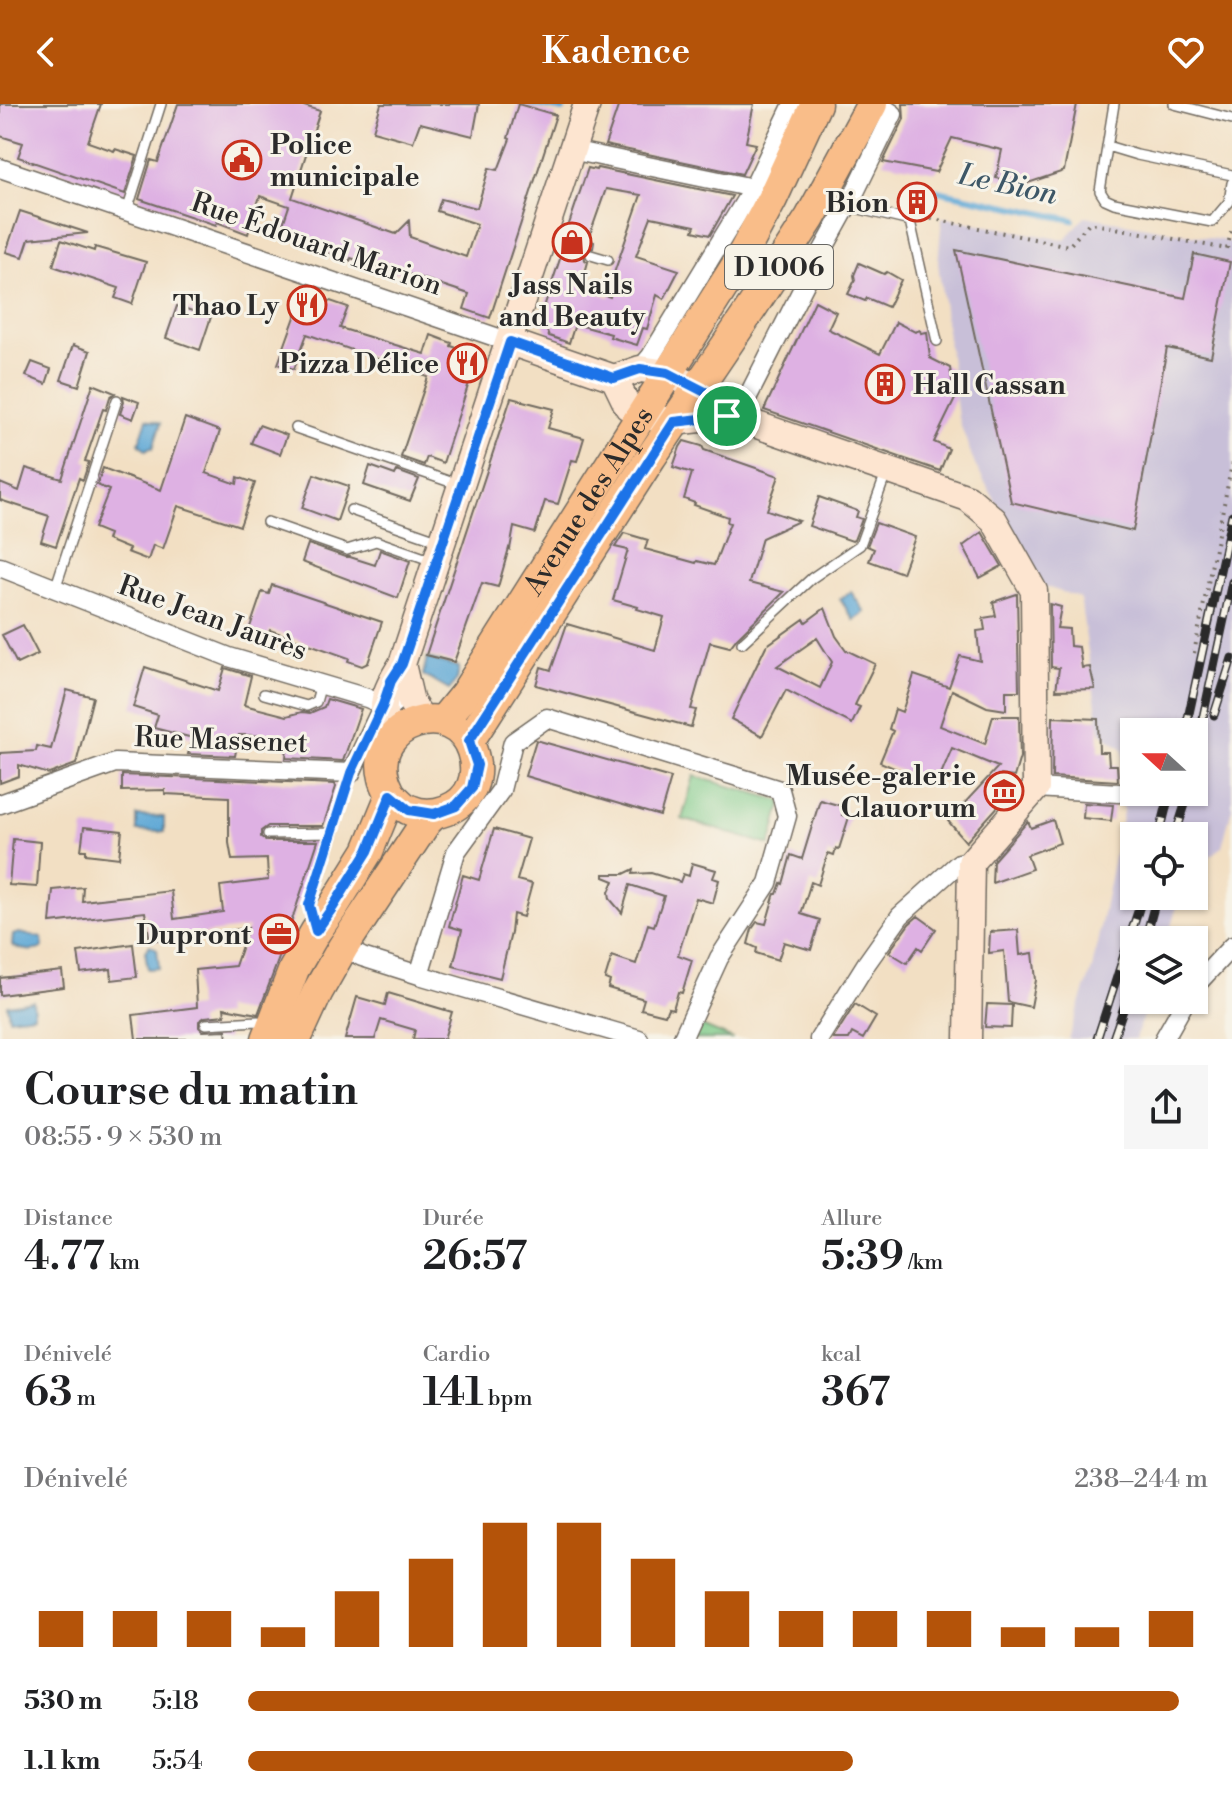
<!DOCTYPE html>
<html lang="fr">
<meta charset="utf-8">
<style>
:root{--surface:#fff;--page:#f6f6f6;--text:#202124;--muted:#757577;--accent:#b45309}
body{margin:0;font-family:"Libre Bodoni",serif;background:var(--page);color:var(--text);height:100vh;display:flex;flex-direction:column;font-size:30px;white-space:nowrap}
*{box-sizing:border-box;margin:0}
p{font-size:26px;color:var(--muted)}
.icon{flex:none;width:44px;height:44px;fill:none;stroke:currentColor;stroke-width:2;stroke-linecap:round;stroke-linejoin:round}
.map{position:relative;height:935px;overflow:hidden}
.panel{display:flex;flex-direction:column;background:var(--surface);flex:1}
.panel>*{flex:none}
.needle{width:52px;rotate:291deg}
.tools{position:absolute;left:1120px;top:614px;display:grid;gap:16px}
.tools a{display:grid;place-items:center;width:88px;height:88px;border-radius:0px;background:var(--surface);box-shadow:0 2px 6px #0004;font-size:40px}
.pin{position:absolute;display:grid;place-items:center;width:68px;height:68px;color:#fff;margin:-34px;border:4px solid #fff;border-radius:50%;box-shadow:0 2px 8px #0007}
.round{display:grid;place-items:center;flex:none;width:84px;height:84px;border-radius:0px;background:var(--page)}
.headline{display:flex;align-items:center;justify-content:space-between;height:136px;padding:0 24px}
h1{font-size:44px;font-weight:600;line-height:60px}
.stats{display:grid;grid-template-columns:repeat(3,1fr);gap:12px;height:136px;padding:8px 24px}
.stats div{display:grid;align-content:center}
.stats b{font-size:40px;font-weight:600}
.stats small{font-size:22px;font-weight:400}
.stats p{font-size:22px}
.chart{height:224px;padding:16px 24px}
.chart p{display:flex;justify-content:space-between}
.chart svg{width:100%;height:144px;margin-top:8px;stroke:var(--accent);stroke-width:6}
ul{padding:0 24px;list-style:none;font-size:26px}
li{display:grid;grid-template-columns:128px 96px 1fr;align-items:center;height:60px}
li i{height:20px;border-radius:10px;background:var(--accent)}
header{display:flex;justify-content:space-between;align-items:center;height:104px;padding:0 24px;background:var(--accent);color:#fff;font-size:36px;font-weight:600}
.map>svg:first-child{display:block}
</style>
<header><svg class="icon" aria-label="back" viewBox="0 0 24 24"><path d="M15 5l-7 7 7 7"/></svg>Kadence<svg class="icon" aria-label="heart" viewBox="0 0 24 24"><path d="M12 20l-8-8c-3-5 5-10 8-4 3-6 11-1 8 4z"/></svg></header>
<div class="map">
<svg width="1232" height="935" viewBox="0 0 1232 935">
<rect width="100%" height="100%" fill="#f7f3e8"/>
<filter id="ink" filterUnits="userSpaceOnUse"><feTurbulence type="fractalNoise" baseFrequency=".0125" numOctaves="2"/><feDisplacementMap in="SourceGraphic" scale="16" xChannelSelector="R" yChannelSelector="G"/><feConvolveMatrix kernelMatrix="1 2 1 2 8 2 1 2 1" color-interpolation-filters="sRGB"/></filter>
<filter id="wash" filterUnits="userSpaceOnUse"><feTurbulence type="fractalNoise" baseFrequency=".006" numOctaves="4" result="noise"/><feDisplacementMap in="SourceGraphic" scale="32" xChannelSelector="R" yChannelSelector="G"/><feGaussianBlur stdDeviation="1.8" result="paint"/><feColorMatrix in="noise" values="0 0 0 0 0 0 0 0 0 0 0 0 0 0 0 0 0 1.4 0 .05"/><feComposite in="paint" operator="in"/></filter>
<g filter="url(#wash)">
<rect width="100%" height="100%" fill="#f2dfc3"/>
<!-- industrial -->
<path fill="#c8bfd8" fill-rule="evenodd" d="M1085,112L1232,138V704L1222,743L1194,763V732H1134V792H1180L1167,836H1134V896H1149L1135,935H1068L1092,865L1123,708V645L1100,628L1080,494L1040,481L1015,431L975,361L958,314L938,159L942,113L1065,136ZM1134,628H1194V688H1134Z"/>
<!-- green -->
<path fill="#7fcb8a" stroke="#557b5a" stroke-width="2" d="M694,672L782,697L770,741L682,715Z
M697,920L733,935H693Z"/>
<!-- water -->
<path fill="#5ea8d6" stroke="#446a80" stroke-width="2" d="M147,315L161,319L153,344L150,343L146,346L139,339Z
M851,488L865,508L854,516L840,495Z
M427,554L459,563L457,576L449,586L423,571Z
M137,712L164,713V728L137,727Z
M19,829L42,834L43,843C35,849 21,846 12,842L13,831Z
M150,841L157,845L159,864L148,865L145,847Z
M33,897L34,911L9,914L7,901Z"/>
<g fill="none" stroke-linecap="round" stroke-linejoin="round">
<!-- stream -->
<path stroke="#5ea8d6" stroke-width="6" d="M531,0L563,6
M933,86L1073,116"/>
</g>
<g id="blocks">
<!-- building -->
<path fill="#deb1e3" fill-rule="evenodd" d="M0,0H101L88,38L114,47L115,45L137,52L125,90L18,53L23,39L0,32Z
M178,0H298L320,7L292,94L396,130L409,117L410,133L466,153L477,120L437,107L441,95L477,104L489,64L498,66L510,35L508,34L518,0L556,11L490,214L464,205L469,190L415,172L397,167V169L351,154L350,157L324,148L326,145L280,129L289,102L260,92L248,130L217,118L216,121L139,95L151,56L158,58Z
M381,0H479L473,32L420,19L413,38L373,27Z
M619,0H754L746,38L756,40L742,70L605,41Z
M903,0H1077L1064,67L1025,80L996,74L1002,46L952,34L936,68L883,58L904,15Z
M588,64L596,66L597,64L732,92L710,131L693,127L695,122L651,113L636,152L679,166L664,195L657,191L647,225L643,224L637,241L610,233L611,230L575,220L569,239L549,232L541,212L562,149H567L571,145V139L567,135L569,130L566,129ZM606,85L641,91L613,172L616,173L610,193L581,183L588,158L585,156L584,150L586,145L593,144L594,138L588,136Z
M20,107L88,129L29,135L23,153L6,148Z
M61,136L94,147L95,143L146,158L132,200L115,194L119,184L53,162Z
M956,146L1185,194L1194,150L1230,158L1211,253L1167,244L1133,427L1011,398Z
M859,159L884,170L887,168L901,176L888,203L867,194L865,197L848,190L855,176L854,171Z
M304,188L348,203L340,224L425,250L431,231L452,239L451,242L478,251L443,359L427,353L424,361L401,353L428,273L307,230L294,265L278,260Z
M815,197L836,208L828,225L880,250L896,218L915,228L920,226L921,229L927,228L930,254L950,264L955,295L934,338L949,345L940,367L764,306Z
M177,202L211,213L200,246L166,234Z
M73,241L90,247L79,282L61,276Z
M32,258L51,265L46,280L26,272Z
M93,280L115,289L110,293L106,306L103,305L85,357L89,358L83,376L79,374L56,442L41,437L49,412L0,396V379L19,387L26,364L62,375Z
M123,292L139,298L133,315L120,310L124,298Z
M511,294L554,305L548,324L584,334L577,357L572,356L558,400L545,397L535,429L514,423L510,445L509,444L498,483L482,479L454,558L426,551Z
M185,314L220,327L206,369L237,380L238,373L255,379L240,422L178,402L163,445L153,441L148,456L127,448L129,445L107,436L109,430L94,424L109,386L97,381L103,364L161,386Z
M259,321L287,331L280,350L251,339Z
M684,337L702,342L704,346L779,372L767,406L799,417L762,434L749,479L784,488L737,534L730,543L710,538L691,605L696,606L691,623L536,581L541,563L551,566L567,520L655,546L664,513L637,505L638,503L613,496L628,446L615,443L624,429L648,436L645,445L696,459L697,457L714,461L730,419L727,418L728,413L694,401L695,399L684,395L692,369L673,363L680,343Z
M370,362L395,371L397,367L419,375L410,397L364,381Z
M314,370L349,382L337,417L302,404Z
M819,393L858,407L856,413L862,415L854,436L852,437L809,422Z
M876,419L915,433L902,469L869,457L874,445L867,442Z
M982,428L1002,462L980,474L963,442Z
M308,440L345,453H350L375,461L380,446L410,457L398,494L302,458Z
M272,481L382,518L368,559L362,562L348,557L349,554L270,526L268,532L249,526L262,488L269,490Z
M1017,490L1019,587H1006V606L987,603L952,586L940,622L985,640L993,612H1019L1020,653L1014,673L998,671L1002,698L966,738L948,717L998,663L952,644L936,682L880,658L893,627L889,625L895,605L902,608L914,571L949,583L960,552L980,557L977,527L985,526L983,514L996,512L993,498Z
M1050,500L1061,503L1057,524L1069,525L1070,542L1079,543L1082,564L1090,563L1095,585L1056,586L1059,564L1051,563Z
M825,504L836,532L846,546L875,560L855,601L860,603L852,620L786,586L762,632L731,615L766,542L804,515L806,518ZM817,534L832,558L820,584L777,562Z
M23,521L38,550L17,560L2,531Z
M145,563L218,587L225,564L251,572L244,601L287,612L302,608L310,609L324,603L327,595L361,605L343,657L286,654L287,643L277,642V632L239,631L235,652L188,650L193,634L154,624L158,611L133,603Z
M67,586L93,593L76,660L49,670L19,661V672L0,679V649L36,647L37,642L51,645Z
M1053,613L1098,615L1099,648H1108L1109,661H1117L1118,677L1052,673Z
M536,636L671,674L660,712L525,672Z
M122,671L335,680L336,683L323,722H268L261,727V733L267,737H318L283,843L258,910L224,904L225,911L205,913L199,917V923L203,927L226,926L227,935H136L133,911L197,903L195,866L235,862L248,824L150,837L145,808L50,819L53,786L83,783L82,797L171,787L174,815L223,808L220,782L268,776L267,755L232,756L229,739V693L165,690V686L122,687Z
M820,696L845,703L842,711L849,713L839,745L836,744L834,751L828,749L818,781L811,778L801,810L820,816L811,846L784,838L778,856L756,849L757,844L748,840L752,825L757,818L766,820L774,792L775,790H777L781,779L783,780L791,751L802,755Z
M1084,699L1113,701L1111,717L1083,714Z
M1053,716L1060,739L1027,751L1032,765L992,779L993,757L1028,717L1031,724Z
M84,723L122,727L119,754L86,750V746H81Z
M494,725L529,735L517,776L532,780L523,813L513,810L511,829L500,874L453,862L462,826L449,822L463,771L479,776Z
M13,735L40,738L37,783L9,781Z
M692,759L716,766L713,774L719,776L713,799L696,794L678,851L692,856L682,889L678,888L673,905L668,904L665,911L641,905L644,895L608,884L610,877L605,875L612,852L636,860L648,820L654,822L664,792L630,781L622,809L610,795L609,788L614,777L604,773V770H624L634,765L633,770L651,769L680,778L683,770L689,772Z
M918,812L936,825L922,846L918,843L907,859L889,848L909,820Z
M1018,826L1020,851L1033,849L1036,876L1031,903L1008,898L1004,847L989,849L990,828Z
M133,840L137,873L112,876L111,865L81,869L78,848Z
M62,867L64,883L0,891V874Z
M388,889L452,908L444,935H413L415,926L381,916L375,935H345L357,893L385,901Z
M855,900L876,913L863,935L852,929L849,935H833Z
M987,900L1012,901L1011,924L985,923Z"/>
</g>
</g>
<g filter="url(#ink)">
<use href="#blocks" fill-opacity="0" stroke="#716a60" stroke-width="2"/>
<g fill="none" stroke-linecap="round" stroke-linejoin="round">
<defs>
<path id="lane" d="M1114,0L1100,87L1105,95L1114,99L1212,118L1229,98L1232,79
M1174,0L1232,15
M1107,42L1137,51L1232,71
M847,102L910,117L937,237
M127,107L161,0
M545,137L564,142
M591,151L608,156
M296,324L459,381
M351,406L440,437
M267,418L347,446L376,437L433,457
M55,485L117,296
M742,539L812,474L860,441L887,367
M264,590L307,602L316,598L321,580
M268,730L332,729
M313,819L309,801L351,669
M206,920L258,917L266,920"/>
<path id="street" d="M571,46L753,84
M0,64L510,238
M640,265L651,252L753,84L793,0
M737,314L814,162L855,88L893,10L878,0
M0,463L229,553L367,594L383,601L393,600
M1036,684L1119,689
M0,700L115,659L351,669L383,601
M340,837L343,843L362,853L419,871L639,935
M419,871L456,748L501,686L513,638L547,614L780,686L787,712L768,779L719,854L682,935
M1194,883L1232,842
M819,935L866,860L900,812L959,759L971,758
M1164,935L1186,896"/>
<path id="secondary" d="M510,238L614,274L640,265L668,269L709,290L727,312
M614,274L628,303L641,311L674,318L727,312L737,314L968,394L994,416L1034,487L1036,684L971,758L968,935
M402,560L411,598L423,616
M393,632C375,606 386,585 402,560L587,0"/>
<g id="primary">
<path id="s1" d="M443,617L465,590L738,159L772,95L816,0"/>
<path d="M469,637L651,353L753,202L810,114L872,0"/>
<path d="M267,935L294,865L316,827L333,803L368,747L391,691C388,685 385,679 384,674C369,619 454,591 472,647C476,659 477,670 472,682C463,705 432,716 410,706C403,704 396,695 391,691"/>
<path d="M296,935L318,887L343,843L426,718L434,710"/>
</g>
</defs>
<!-- lane casing -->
<use href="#lane" stroke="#716a60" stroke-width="12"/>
<!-- street casing -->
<use href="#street" stroke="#716a60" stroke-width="21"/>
<!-- secondary casing -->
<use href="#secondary" stroke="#716a60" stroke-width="29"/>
<!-- primary casing -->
<use href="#primary" stroke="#716a60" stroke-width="33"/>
<!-- path -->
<path stroke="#716a60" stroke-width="4" stroke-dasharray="2 6" stroke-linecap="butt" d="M923,113L1069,142L1089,119L1227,145L1232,124
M1194,549L1232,360"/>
<!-- lane -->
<use href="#lane" stroke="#fff" stroke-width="9"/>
<!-- street -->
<use href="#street" stroke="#fff" stroke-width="18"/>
<!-- secondary -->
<use href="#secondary" stroke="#fde5d0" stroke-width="26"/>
<!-- primary -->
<use href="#primary" stroke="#f9bd89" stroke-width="30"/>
<defs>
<path id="rail" d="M1214,611L1232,554
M1185,628L1232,411
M1194,655L1232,478
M1159,732L1170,688
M1175,732L1189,688
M1145,836L1157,792
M1097,935L1143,792
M1113,935L1134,874"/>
</defs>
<!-- rail casing -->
<use href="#rail" stroke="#2b2b2b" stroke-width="9"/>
<!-- rail -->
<use href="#rail" stroke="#f7f3e8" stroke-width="6" stroke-dasharray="18" stroke-linecap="butt"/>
</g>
</g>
<g fill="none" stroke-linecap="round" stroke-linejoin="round" filter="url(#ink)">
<defs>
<path id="route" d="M510,238L614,274L640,265L668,269L709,290L727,312L674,318L469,637L477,661L472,684L456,702L434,710L409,706L391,691L368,747L333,803L316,827L309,801L351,669L383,601L391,577L402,560Z"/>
</defs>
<!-- route casing -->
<use href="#route" stroke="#fff" stroke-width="16"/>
<!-- route -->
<use href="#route" stroke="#1a73e8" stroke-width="10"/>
</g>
<!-- icons -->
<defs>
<symbol id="civic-ring" viewBox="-11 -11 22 22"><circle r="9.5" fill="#f7f3e8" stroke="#c8321e" stroke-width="1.5"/><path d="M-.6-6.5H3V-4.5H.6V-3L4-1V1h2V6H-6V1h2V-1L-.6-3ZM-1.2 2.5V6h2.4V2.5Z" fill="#c8321e"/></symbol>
<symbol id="building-ring" viewBox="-11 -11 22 22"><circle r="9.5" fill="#f7f3e8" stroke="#c8321e" stroke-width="1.5"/><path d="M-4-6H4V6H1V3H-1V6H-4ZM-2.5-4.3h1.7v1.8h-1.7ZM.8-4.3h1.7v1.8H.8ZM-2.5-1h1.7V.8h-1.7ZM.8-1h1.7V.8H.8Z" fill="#c8321e"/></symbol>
<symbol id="shop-ring" viewBox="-11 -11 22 22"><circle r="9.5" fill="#f7f3e8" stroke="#c8321e" stroke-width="1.5"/><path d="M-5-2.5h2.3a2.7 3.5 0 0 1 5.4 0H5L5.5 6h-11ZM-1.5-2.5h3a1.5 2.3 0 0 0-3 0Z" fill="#c8321e"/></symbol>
<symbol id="restaurant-ring" viewBox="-11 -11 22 22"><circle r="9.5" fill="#f7f3e8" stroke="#c8321e" stroke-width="1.5"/><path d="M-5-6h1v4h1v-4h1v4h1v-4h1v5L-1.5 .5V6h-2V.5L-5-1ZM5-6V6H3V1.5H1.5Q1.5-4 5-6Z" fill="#c8321e"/></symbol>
<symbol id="museum-ring" viewBox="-11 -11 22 22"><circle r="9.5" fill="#f7f3e8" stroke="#c8321e" stroke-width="1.5"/><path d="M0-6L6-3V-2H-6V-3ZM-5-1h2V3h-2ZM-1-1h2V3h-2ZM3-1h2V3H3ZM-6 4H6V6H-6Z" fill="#c8321e"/></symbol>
<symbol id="office-ring" viewBox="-11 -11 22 22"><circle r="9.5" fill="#f7f3e8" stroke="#c8321e" stroke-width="1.5"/><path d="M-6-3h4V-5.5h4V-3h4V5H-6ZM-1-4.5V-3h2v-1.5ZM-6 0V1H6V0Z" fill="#c8321e"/></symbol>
</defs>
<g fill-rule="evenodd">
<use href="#civic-ring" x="220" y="34" width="44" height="44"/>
<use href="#building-ring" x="895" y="76" width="44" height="44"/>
<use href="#shop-ring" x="550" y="116" width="44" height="44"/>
<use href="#restaurant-ring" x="285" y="179" width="44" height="44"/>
<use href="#restaurant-ring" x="445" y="237" width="44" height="44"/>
<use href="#building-ring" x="863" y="258" width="44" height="44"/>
<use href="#museum-ring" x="982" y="665" width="44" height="44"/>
<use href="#office-ring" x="257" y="808" width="44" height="44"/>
</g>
<g text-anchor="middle" stroke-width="6" stroke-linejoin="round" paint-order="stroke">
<!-- shield labels -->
<rect fill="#f7f3e8" stroke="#686764" stroke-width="2" x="725" y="141" width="108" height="44" rx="6"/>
<g font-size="26" font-weight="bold" fill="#2b2b2b">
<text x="779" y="172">D 1006</text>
</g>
<!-- poi labels -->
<g font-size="28" font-weight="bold" fill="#2b2b2b" stroke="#f7f3e8" text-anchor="end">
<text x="270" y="50" text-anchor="start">Police<tspan x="270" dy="32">municipale</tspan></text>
<text x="889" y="108">Bion</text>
<text x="572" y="190" text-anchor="middle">Jass Nails<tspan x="572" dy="32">and Beauty</tspan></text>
<text x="279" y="211">Thao Ly</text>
<text x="439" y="269">Pizza Délice</text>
<text x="913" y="290" text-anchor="start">Hall Cassan</text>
<text x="976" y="681">Musée-galerie<tspan x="976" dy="32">Clauorum</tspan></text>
<text x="251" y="840">Dupront</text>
</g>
<!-- street labels -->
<g font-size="28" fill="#2b2b2b" stroke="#f7f3e8">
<text transform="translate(317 139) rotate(19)" y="10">Rue Édouard Marion</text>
<text dy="10" stroke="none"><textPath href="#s1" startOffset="264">Avenue des Alpes</textPath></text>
<text transform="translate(213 513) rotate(20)" y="10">Rue Jean Jaurès</text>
<text transform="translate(221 635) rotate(2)" y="10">Rue Massenet</text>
</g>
<!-- water labels -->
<g font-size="30" font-style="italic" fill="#3d5767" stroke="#f7f3e8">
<text transform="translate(1008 80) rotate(12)" y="10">Le Bion</text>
</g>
</g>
</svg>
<div class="tools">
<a><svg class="needle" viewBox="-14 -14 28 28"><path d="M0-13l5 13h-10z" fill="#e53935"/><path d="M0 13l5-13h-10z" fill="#757577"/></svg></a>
<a><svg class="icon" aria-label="locate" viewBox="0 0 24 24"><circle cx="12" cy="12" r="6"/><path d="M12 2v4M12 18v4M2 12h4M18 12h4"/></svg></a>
<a><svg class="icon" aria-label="layers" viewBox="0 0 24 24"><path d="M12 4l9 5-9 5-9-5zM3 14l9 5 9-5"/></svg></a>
</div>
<div class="pin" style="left:727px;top:312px;background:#1e9e55"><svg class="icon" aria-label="arrive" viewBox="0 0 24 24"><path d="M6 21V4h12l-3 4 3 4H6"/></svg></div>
</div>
<section class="panel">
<div class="headline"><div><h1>Course du matin</h1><p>08:55 · 9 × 530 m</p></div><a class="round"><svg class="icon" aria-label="share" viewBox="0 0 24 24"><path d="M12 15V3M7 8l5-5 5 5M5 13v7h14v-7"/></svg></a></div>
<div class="stats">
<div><p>Distance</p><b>4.77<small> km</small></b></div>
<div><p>Durée</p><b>26:57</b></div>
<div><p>Allure</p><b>5:39<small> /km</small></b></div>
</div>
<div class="stats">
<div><p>Dénivelé</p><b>63<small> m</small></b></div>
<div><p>Cardio</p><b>141<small> bpm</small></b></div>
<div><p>kcal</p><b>367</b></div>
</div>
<div class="chart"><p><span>Dénivelé</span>238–244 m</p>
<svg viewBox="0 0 160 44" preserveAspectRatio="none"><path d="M5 44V33M15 44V33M25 44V33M35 44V38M45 44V27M55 44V17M65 44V6M75 44V6M85 44V17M95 44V27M105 44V33M115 44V33M125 44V33M135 44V38M145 44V38M155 44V33"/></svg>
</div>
<ul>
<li><b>530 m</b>5:18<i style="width:97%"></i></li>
<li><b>1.1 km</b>5:54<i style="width:63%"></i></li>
</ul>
</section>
